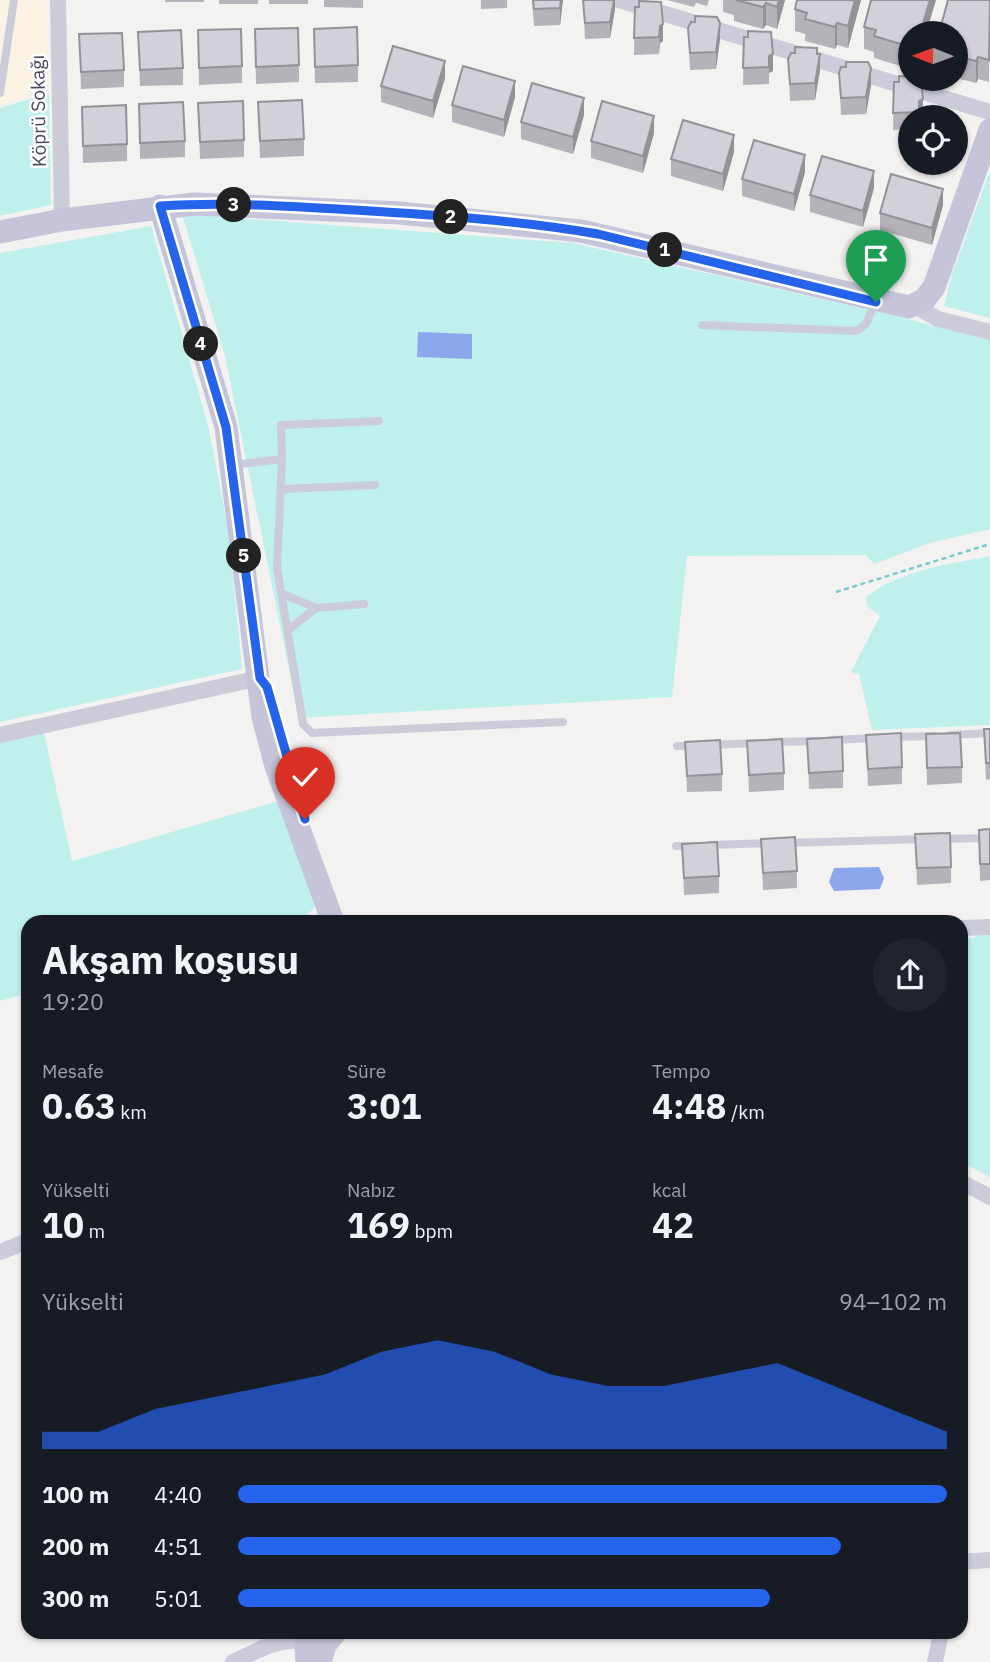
<!DOCTYPE html>
<html lang="tr">
<meta charset="utf-8">
<style>
:root{--surface:#171b24;--page:#20242c;--text:#f1f3f6;--muted:#9ea1a6;--accent:#2563eb}
body{margin:0;font-family:"IBM Plex Sans",sans-serif;background:var(--page);color:var(--text);height:100vh;display:flex;flex-direction:column;font-size:26px;white-space:nowrap}
*{box-sizing:border-box;margin:0}
p{font-size:23px;color:var(--muted)}
.icon{flex:none;width:38px;height:38px;fill:none;stroke:currentColor;stroke-width:2;stroke-linecap:round;stroke-linejoin:round}
.map{position:relative;flex:1;overflow:hidden}
.details{position:absolute;left:21px;top:915px;width:947px;height:724px;display:flex;flex-direction:column;background:var(--surface);border-radius:21px;box-shadow:0 2px 5px #0004}
.details>*{flex:none}
.needle{width:46px;rotate:271deg}
.fabs{position:absolute;left:898px;top:21px;display:grid;gap:14px}
.fabs a{display:grid;place-items:center;width:70px;height:70px;border-radius:50%;background:var(--surface);box-shadow:0 2px 5px #0004;font-size:35px}
.pin{position:absolute;display:grid;place-items:center;width:60px;height:60px;color:#fff;margin:-72px -30px;border-radius:50% 50% 50% 0;rotate:-45deg;box-shadow:0 0 7px #0007}
.pin .icon{rotate:45deg}
.km{position:absolute;width:35px;height:35px;margin:-18px;border-radius:50%;background:#222;color:#fff;font-size:19px;line-height:35px;text-align:center}
.round{display:grid;place-items:center;flex:none;width:74px;height:74px;border-radius:37px;background:var(--page)}
.head{display:flex;align-items:center;justify-content:space-between;height:119px;padding:0 21px}
h1{font-size:38px;font-weight:800;line-height:52px}
.stats{display:grid;grid-template-columns:repeat(3,1fr);gap:10px;height:119px;padding:7px 21px}
.stats div{display:grid;align-content:center}
.stats b{font-size:35px;font-weight:800}
.stats small{font-size:19px;font-weight:400}
.stats p{font-size:19px}
.chart{height:196px;padding:14px 21px}
.chart p{display:flex;justify-content:space-between}
.chart svg{width:100%;height:126px;margin-top:7px;fill:var(--accent);opacity:.7}
ul{padding:0 21px;list-style:none;font-size:23px}
li{display:grid;grid-template-columns:112px 84px 1fr;align-items:center;height:52px}
li i{height:18px;border-radius:9px;background:var(--accent)}
.map>svg:first-child{display:block}
</style>
<div class="map">
<svg width="990" height="1662" viewBox="0 0 990 1662">
<rect width="100%" height="100%" fill="#f3f2f1"/>
<!-- medical -->
<path fill="#fbf2e3" d="M0,0H46L47,89L0,105Z"/>
<!-- green -->
<path fill="#c0f0ec" d="M49,93L51,205L0,216V108Z
M990,171V318L944,306L952,274Z
M182,214L573,243L884,313L990,340V529L930,543L874,564L866,555L687,556L672,697L299,718L225,356Z
M151,226L208,425L229,534L242,669L0,722V253Z
M990,556V725L872,730L859,674L851,672L880,616L867,606L866,597C901,570 948,564 990,556Z
M44,733L72,861L278,801L316,906L307,915L283,922H28V993L0,1001V741Z
M990,931V1177L961,1162V942Z"/>
<!-- water -->
<path fill="#8da7ed" d="M418,332L472,334V359L417,357Z
M879,867L884,878L880,889L834,891L829,882L834,868Z"/>
<g fill="none" stroke-linecap="round" stroke-linejoin="round">
<!-- path -->
<path stroke="#78cbce" stroke-width="2.5" stroke-dasharray="5 3.5" stroke-linecap="butt" d="M836,592L990,544"/>
<!-- lane -->
<path stroke="#cbcbda" stroke-width="8" d="M0,93L14,0
M702,325L856,331L866,324L875,303
M282,459L281,425L379,421
M232,465L282,459L277,568L303,724L312,733L563,722
M281,489L375,485
M281,593L316,608
M288,630L316,608L364,604
M951,735L990,733
M892,737L935,736
M832,740L875,738
M773,742L816,741
M710,745L756,743
M677,746H693
M940,839L990,838
M787,843L924,839
M710,845L770,843
M676,846H693"/>
<!-- street -->
<path stroke="#cbcbda" stroke-width="16" d="M58,0L62,220
M619,0L990,112
M915,306L938,319L990,332
M0,735L260,678
M961,928L990,927
M961,1182L990,1197
M0,1252L28,1241
M961,1562L990,1560
M233,1662C257,1651 281,1636 307,1642
M935,1662L941,1633"/>
<!-- secondary -->
<path stroke="#c5c4d9" stroke-width="23" d="M160,206L226,427L263,717L276,766L333,922
M0,232L62,220L194,204L400,213L581,231L909,307L925,299L934,287L990,130
M305,1633L307,1662
M320,1662L325,1645L335,1633"/>
</g>
<!-- wall -->
<path fill="#b5b3ba" d="M165,0H204V2H165Z
M219,0H258V4H219Z
M269,0H308V4H269Z
M324,0H363V8L324,7Z
M481,0H507V8L481,9Z
M532,0H563L560,25L534,26Z
M583,0H615V9L610,38L585,39Z
M667,0H709L707,6L696,3L694,7Z
M723,0H785L777,29L766,25L763,29L734,21V15L723,12Z
M861,0L848,48L837,45L835,49L805,41V34L795,31V9Z
M936,0L926,33H910V63L906,62L904,67L874,58V52L864,49V27Z
M990,0L989,82L978,79L976,83L956,78V33Z
M635,7H639L663,41L660,43L659,54L634,55Z
M688,28L720,39L716,69L690,70Z
M255,29L299,65V82L256,84Z
M314,29L358,65V82L315,83Z
M198,30L242,66V83L199,85Z
M138,32L183,68V85L140,86Z
M79,34L124,70V87L81,89Z
M744,37L773,71L769,73V84L743,85Z
M817,54L820,70L815,100L790,101L788,59Z
M839,73L871,85L866,114L841,115Z
M445,78L433,118L381,102V86Z
M894,82L923,116L920,117H910V129L893,130Z
M515,97L504,137L452,122V105Z
M258,102L304,139V156L260,158Z
M198,103L244,140V157L200,159Z
M139,104L185,141V157L140,159Z
M82,107L127,144V161L83,163Z
M584,115L573,154L521,139V122Z
M654,133L643,173L591,158V141Z
M734,152L723,191L671,176V159Z
M805,172L794,211L742,196V179Z
M874,188L863,227L810,212V195Z
M943,205L932,245L880,230V213Z
M984,729H990V779L986,780Z
M926,734L962,767V783L927,785Z
M866,735L902,767V784L868,786Z
M807,739L843,771V788L809,789Z
M747,741L784,773V790L749,792Z
M685,742L722,774V791L687,792Z
M990,829V880L980,881L979,830Z
M915,834L951,867V883L917,885Z
M761,839L797,871V888L763,890Z
M682,844L719,876V893L684,895Z"/>
<!-- shaded-wall -->
<path fill="#939297" d="M561,0H563L560,25V8Z
M614,0H615V9L610,38V22Z
M779,0H785L777,29V7Z
M855,0H861L848,48V26Z
M930,0H936L926,33H920Z
M766,3V25L763,29V7Z
M720,23V39L716,69V52Z
M837,23V45L835,49V27Z
M663,24V41L660,43L659,54L660,26Z
M906,40V62L904,67V45Z
M773,54V71L769,73V84V56Z
M820,54V70L815,100V83Z
M978,57V79L976,83V61Z
M445,61V78L433,118V101Z
M871,68V85L866,114V97Z
M515,81V97L504,137V120Z
M584,98V115L573,154V137Z
M923,99V116L919,117V101Z
M654,116V133L643,173V156Z
M734,135V152L723,191V174Z
M805,155V172L794,211V194Z
M874,171V188L863,227V211Z
M943,189V205L932,245V228Z"/>
<!-- building -->
<path fill="#d2d0d8" stroke="#939297" stroke-width="2" d="M533,0H561L560,8L534,9Z
M583,0H614L610,22L585,23Z
M736,0H779L777,7L766,3L763,7Z
M797,0H855L848,26L837,23L835,27L805,19L807,13L795,9Z
M871,0H930L920,33H910V41L906,40L904,45L874,36L876,30L864,27Z
M948,0H990L989,60L978,57L976,61L956,56V33H939Z
M639,1L661,2L663,24L660,26L659,37L634,38L635,7H639Z
M695,16L717,17L720,23L716,52L690,53L688,28L691,22H695Z
M357,27L358,65L315,67L314,29Z
M298,28L299,65L256,67L255,29Z
M241,29L242,66L199,68L198,30Z
M181,30L183,68L140,70L138,32Z
M748,31L771,32L773,54L769,56V67L743,68L744,37H748Z
M122,33L124,70L81,72L79,34Z
M393,46L445,61L433,101L381,86Z
M795,47L817,48V54H820L815,83L790,84L788,59L791,53H795Z
M846,62H868L871,68L866,97L841,98L839,73L841,67H846Z
M463,66L515,81L504,120L452,105Z
M899,76L910,77V79H921L923,99L919,101V112L893,113L894,82H899Z
M532,83L584,98L573,137L521,122Z
M302,100L304,139L260,141L258,102Z
M243,101L244,140L200,142L198,103Z
M602,101L654,116L643,156L591,141Z
M183,102L185,141L140,143L139,104Z
M126,105L127,144L83,146L82,107Z
M683,120L734,135L723,174L671,159Z
M754,140L805,155L794,194L742,179Z
M822,156L874,171L863,211L810,195Z
M891,174L943,189L932,228L880,213Z
M984,729H990V763H986Z
M901,733L902,767L868,769L866,735Z
M960,733L962,767L927,768L926,734Z
M842,737L843,771L809,773L807,739Z
M782,739L784,773L749,775L747,741Z
M720,740L722,774L687,776L685,742Z
M990,829V864H980L979,830Z
M950,833L951,867L917,868L915,834Z
M795,837L797,871L763,873L761,839Z
M717,842L719,876L684,878L682,844Z"/>
<g fill="none" stroke-linecap="round" stroke-linejoin="round">
<defs>
<path id="route" d="M305,819L267,687L260,678L226,427L160,206C224,202 289,206 353,210C435,215 518,220 598,234L876,302"/>
</defs>
<!-- route casing -->
<use href="#route" stroke="#fff" stroke-width="14"/>
<!-- route -->
<use href="#route" stroke="#2563eb" stroke-width="9"/>
</g>
<g text-anchor="middle" stroke-width="5" stroke-linejoin="round" paint-order="stroke">
<!-- street labels -->
<g font-size="19" fill="#49495f" stroke="#fff">
<text transform="translate(38 111) rotate(-91)" y="7">Köprü Sokağı</text>
</g>
</g>
</svg>
<div class="fabs">
<a><svg class="needle" viewBox="-14 -14 28 28"><path d="M0-13l5 13h-10z" fill="#e53935"/><path d="M0 13l5-13h-10z" fill="#9ea1a6"/></svg></a>
<a><svg class="icon" aria-label="locate" viewBox="0 0 24 24"><circle cx="12" cy="12" r="6"/><path d="M12 2v4M12 18v4M2 12h4M18 12h4"/></svg></a>
</div>
<div class="pin" style="left:876px;top:302px;background:#1e9e55"><svg class="icon" aria-label="arrive" viewBox="0 0 24 24"><path d="M6 21V4h12l-3 4 3 4H6"/></svg></div>
<div class="pin" style="left:305px;top:819px;background:#d93025"><svg class="icon" aria-label="check" viewBox="0 0 24 24"><path d="M5 12l5 5 9-10"/></svg></div>
<b class="km" style="left:665px;top:250px">1</b>
<b class="km" style="left:451px;top:217px">2</b>
<b class="km" style="left:234px;top:205px">3</b>
<b class="km" style="left:201px;top:344px">4</b>
<b class="km" style="left:244px;top:556px">5</b>
<section class="details">
<div class="head"><div><h1>Akşam koşusu</h1><p>19:20</p></div><a class="round"><svg class="icon" aria-label="share" viewBox="0 0 24 24"><path d="M12 15V3M7 8l5-5 5 5M5 13v7h14v-7"/></svg></a></div>
<div class="stats">
<div><p>Mesafe</p><b>0.63<small> km</small></b></div>
<div><p>Süre</p><b>3:01</b></div>
<div><p>Tempo</p><b>4:48<small> /km</small></b></div>
</div>
<div class="stats">
<div><p>Yükselti</p><b>10<small> m</small></b></div>
<div><p>Nabız</p><b>169<small> bpm</small></b></div>
<div><p>kcal</p><b>42</b></div>
</div>
<div class="chart"><p><span>Yükselti</span>94–102 m</p>
<svg viewBox="0 0 160 44" preserveAspectRatio="none"><path d="M0 44V38L10 38L20 30L30 26L40 22L50 18L60 10L70 6L80 10L90 18L100 22L110 22L120 18L130 14L140 22L150 30L160 38V44z"/></svg>
</div>
<ul>
<li><b>100 m</b>4:40<i style="width:100%"></i></li>
<li><b>200 m</b>4:51<i style="width:85%"></i></li>
<li><b>300 m</b>5:01<i style="width:75%"></i></li>
</ul>
</section>
</div>
